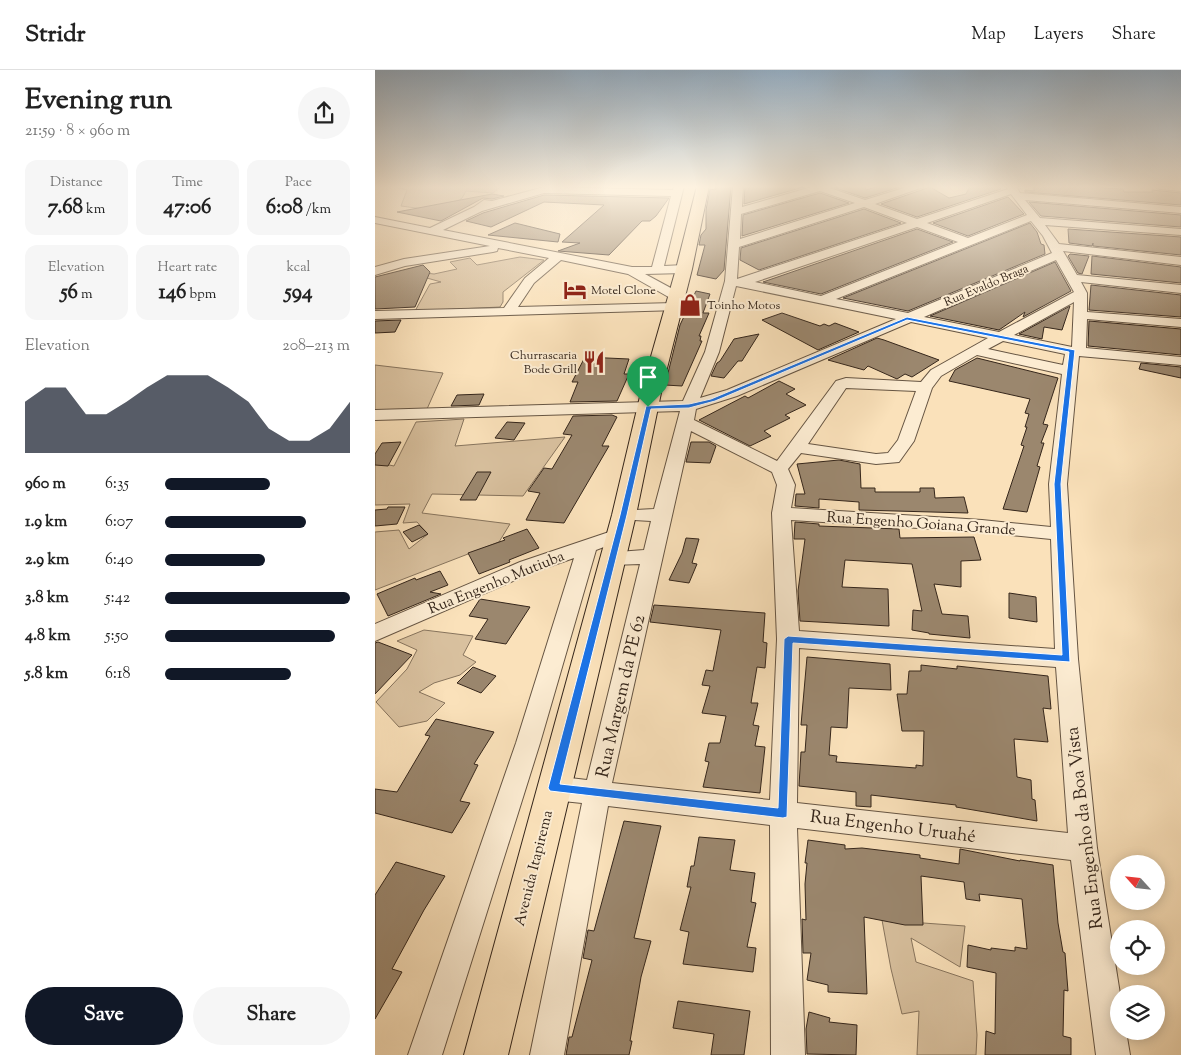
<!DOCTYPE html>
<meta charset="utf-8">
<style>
:root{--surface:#fff;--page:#f6f6f6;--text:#222;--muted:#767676;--line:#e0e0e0;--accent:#111827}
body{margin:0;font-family:"Sorts Mill Goudy",serif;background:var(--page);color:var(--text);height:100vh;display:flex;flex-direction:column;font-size:19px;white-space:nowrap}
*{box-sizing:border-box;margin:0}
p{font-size:16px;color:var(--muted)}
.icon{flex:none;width:28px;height:28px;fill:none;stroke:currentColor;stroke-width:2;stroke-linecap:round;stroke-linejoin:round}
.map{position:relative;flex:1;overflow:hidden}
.details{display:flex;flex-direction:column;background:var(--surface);width:375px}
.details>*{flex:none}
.needle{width:32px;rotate:297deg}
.buttons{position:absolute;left:735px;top:785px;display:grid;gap:10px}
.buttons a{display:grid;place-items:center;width:55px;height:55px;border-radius:50%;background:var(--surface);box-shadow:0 2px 12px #0003;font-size:25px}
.pin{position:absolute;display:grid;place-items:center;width:42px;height:42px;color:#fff;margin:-51px -21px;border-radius:50% 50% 50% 0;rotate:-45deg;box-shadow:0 0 5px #0007}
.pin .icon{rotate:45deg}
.round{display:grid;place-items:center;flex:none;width:52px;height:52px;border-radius:26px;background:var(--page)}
.overview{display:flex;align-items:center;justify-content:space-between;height:85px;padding:0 25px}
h1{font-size:28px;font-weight:700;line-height:38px}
.figures{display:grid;grid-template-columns:repeat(3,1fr);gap:8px;height:85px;padding:5px 25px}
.figures div{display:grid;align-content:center;border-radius:12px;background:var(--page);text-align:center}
.figures b{font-size:21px;font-weight:700}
.figures small{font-size:14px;font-weight:400}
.figures p{font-size:14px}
.chart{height:140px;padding:10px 25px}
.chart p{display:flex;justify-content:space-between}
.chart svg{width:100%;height:90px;margin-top:5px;fill:var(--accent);opacity:.7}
.primary-button{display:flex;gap:10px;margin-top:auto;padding:10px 25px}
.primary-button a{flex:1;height:58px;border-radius:30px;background:var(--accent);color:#fff;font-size:20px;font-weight:700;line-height:58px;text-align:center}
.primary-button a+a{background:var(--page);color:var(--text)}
ul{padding:0 25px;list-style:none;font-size:16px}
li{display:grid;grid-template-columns:80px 60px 1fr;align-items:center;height:38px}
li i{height:12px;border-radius:6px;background:var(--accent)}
header{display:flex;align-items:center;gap:30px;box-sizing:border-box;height:70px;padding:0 25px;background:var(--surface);border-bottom:1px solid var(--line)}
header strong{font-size:24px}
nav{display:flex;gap:28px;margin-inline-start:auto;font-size:18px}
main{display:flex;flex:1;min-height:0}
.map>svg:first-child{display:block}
</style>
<header>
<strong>Stridr</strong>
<nav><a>Map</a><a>Layers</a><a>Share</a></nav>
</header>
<main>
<section class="details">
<div class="overview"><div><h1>Evening run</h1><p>21:59 · 8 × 960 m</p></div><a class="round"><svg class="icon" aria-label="share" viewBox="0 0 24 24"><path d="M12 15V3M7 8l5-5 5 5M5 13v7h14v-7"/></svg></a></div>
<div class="figures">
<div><p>Distance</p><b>7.68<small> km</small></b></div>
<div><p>Time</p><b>47:06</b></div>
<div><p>Pace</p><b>6:08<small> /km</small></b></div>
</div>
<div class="figures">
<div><p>Elevation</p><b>56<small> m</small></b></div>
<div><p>Heart rate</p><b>146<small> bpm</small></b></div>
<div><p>kcal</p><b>594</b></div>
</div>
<div class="chart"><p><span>Elevation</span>208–213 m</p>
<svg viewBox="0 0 160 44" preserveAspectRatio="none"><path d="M0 44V19L10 12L20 12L30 25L40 25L50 19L60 12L70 6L80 6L90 6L100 12L110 19L120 32L130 38L140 38L150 32L160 19V44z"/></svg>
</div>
<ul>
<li><b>960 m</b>6:35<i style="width:57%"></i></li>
<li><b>1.9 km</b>6:07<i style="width:76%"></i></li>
<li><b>2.9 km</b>6:40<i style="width:54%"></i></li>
<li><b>3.8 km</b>5:42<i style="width:100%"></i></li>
<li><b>4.8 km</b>5:50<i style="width:92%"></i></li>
<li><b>5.8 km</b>6:18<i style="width:68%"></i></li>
</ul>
<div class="primary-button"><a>Save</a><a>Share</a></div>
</section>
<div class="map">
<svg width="806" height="985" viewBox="0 0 806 985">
<rect width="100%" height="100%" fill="#fae1ba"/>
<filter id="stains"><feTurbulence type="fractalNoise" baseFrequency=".004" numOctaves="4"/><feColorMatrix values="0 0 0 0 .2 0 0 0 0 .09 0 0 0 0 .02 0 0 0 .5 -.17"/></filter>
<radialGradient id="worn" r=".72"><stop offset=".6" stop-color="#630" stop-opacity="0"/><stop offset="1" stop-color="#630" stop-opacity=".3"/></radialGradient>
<!-- green -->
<path fill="#d9c19f" stroke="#87745d" d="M16,116H126L118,123L91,121L87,128L71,142L26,136L32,120Z
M145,187L169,190L128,222V232L125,237L40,241L55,214L66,212L52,208L42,202L59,204L82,199L75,192L95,188L102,195Z
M0,295L68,303L52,339L0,340Z
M89,349L80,376L190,367L148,426L57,424L47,443L135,454L124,472L0,520V462L24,460L34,479L53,464L42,452L28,453L35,434L0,435V392L19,396L41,352Z
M49,560L98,566L88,585L101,592L85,605L59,613L44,622L70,633L52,651L24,657L1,632L32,599L42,580L22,571Z
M507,850L590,856L585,897L536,868L541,892L598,911L602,965L601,985H542L544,941L527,944L516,899Z"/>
<!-- building -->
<path fill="#9b876e" stroke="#35261b" d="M340,116H356L349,200L341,209L322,205L330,175H324L326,165L331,159V140L335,119L340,120Z
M370,116H432L369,134Z
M490,116L491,120L504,116H528L490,128L458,117Z
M595,116H623L626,119L542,147L506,134L555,117L574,128L591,124Z
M659,116H726L727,118L748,119L749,122H778L777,120L806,123V135L650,122V120L659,121Z
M445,123L474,133L367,166L368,145Z
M117,124L129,126L117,129L108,128L66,151L22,142Z
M169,125L294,128L281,146L275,151H267L234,185L183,181L205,173L187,172L229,135L169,132L116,157L91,151L108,143Z
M633,127L649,144L593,166L558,153Z
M654,132L806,145V157L666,146Z
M489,139L526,153L384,200L365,190L366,178Z
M140,153L185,164L183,172L113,165Z
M655,153L662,162L666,174L669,175L670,184L533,241L468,228Z
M542,159L578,172L446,224L388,212Z
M693,159L806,167V185L718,176V173L717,176L694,173Z
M695,184L714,186L707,204L703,203L693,186Z
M717,186L806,197V213L716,204Z
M680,192L696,221L648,247L650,242L624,260L555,246Z
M48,195L55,202L40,237L0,239V207Z
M716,215L806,225V247L714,240Z
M321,221L335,224L328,243H334L324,266H326L325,271H327L307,316L290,315L305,255Z
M695,236L687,260L669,257L667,269L644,264Z
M407,243L445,256L449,254L454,256L460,253L484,262L443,280L387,250Z
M26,250L20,262L0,263V251Z
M714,251L806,259V285L713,276Z
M384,264L367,291H363L349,308L336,306L342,293L345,291L359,269Z
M502,268L509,270L564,290L537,307L530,304L522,309L493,296L489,300L453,290Z
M210,287L254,289L249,304H254L242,331L195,332L203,312H197Z
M602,288L683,308L668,354L673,355L666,373H669L662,396L665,397L652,442L628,439L649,376L646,375L652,357H650L654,344L650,343L655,329L574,311L580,300Z
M766,293L806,297V308L764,299Z
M404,311L420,319L411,324L431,335L410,345L415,348L389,361L396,366L375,376L324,350L370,326L373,328Z
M109,324L104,335L76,336L82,325Z
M237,345L242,347L227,376H234L189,453L151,450L165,423L153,421L169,398L177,399L197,365L188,364L198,346Z
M132,352L150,353L139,370L120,368Z
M26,372L13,396L0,395V384L7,373Z
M316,372H334L341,376L335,393L311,392Z
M464,390L485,394L486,418H500V422H545V418H559L560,428L589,427L593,443L484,440V432L444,429V438L420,436L421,424H430L422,394Z
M102,402H116L101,430H85Z
M13,437H30L22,454L0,456V440L12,439Z
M420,452L444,454V456L524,459L525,468L599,467L606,490L586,491V517L559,514L567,544L593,546L595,568L554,564V563L537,560L538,540L547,541L537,494L470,490L467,517L513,519L514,556L425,551L423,521L430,469H419Z
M44,455L53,464L37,472L28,462Z
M152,459L164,478L134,490L135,492L104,504L93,483L130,470L128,468Z
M311,468L324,469L317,493L322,494L314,513L294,510L307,483Z
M65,501L73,515L55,522L66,524L13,546L2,524L40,508L41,510Z
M634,523L661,527L662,552L634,548Z
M105,529L155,537L131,574L100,569L113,549L94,546Z
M279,535L390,543L388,572L392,573L390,598L382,597L376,633H383L378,655L384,656L380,676L390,677L385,723L328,717L334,692L330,691L334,673H345L351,646L327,643L335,616L327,615L331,600L338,601L346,560L275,552Z
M3,572L37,585L0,624V573Z
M432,587L515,594L516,620L474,618L472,658L456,657L454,685L462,686L461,692L541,698V695L548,696L549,661H527L522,624H532L534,601H546V595L582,599V596L673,606L676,639L668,638L673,672L639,669L642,707L656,710L657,729L660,730L662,751L581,737V735L496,725V737L481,736V722L424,716L426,682H430L432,655H426Z
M98,597L121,606L106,623L82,613Z
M61,649L119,662L99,694L103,695L85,731L95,733L77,763L0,743V719L22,722L55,666L50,665Z
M249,751L286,756L259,868L276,871L266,907L255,971H257L254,985H191L194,967H197L217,890L208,888L213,860L219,861Z
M324,767L360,770L355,800L380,803L376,832L381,833L372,877L381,878L378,902L308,894L314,862L305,860L316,817H312L316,796H319Z
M433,770L470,775V779L487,778L545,785V788L584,794L585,779L645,791V790L678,795L683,853L688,882L690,883L693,921L689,920L688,966L696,968V985H610L611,961L620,964L621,903L592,897L593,875L616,880V878L640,881V877L652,879L647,829L604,824L605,831L591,829L589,812L546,806L548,855H530L489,847L492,924L453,922V915L432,910L436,883H428L427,849L431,850L430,814L432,793H430Z
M21,792L70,806L49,840L17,899L27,902L0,949V825Z
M303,931L375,941L369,985H336L339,964L298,958Z
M434,942L455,948L454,952L482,955L481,985L432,984L431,959Z"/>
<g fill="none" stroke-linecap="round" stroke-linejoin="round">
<defs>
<path id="minor" d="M299,116H309L289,196L309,195L315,199L309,203L270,204L305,223L307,226L305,229H297L253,204L186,190L159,213L143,237L299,233L305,237L304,240L0,249V241L129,238L150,208L174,188L123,178L122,181L118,182L30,196L0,205V197L29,189L115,176L0,153V147L55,158L99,137L109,130L117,131L169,117L298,120ZM169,123L296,126L277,197H257L68,160L107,141Z
M358,116H368L367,137L440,116H456L455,118L490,130L535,116H551L500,134L542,149L633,119L631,116H641L645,123L806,137V143L650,130L665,148L806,159V165L670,155L684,174L806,187V195L688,181L702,205L806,215V223L706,212L712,223V242L806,249V257L712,249L711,278L806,287V295L704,286L692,414L703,589L722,778L745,924L744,961H751L755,985H721L696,790L422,758L430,985H396L395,755L233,736L189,985H155L207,733L178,730L169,726L165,718L169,710L178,706L212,710L265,494L237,495L230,493L227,488L230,483L269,480L276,451L242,449L240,445L242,441L279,439L305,341L0,350V340L308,331L330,282L350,211ZM445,121L480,133L365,169L366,144ZM636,124L652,145L593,168L552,153ZM489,137L532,153L362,209L364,177ZM656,151L668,166L677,183L533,243L461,229ZM542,157L583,172L446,226L380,212ZM681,190L699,222L624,262L549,247ZM361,216L521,249L352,320L325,328L344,282ZM699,232L697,277L639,265ZM536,252L613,268L556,300L546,312L471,308L461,311L402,391L319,350L321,339L362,326ZM628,271L690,284L688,295L613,279ZM602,285L687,304L674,414L676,457L607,450L416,438L420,415L413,399L426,383L501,394L524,392L539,371L557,318L566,306ZM471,318L541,321L523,370L513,383L501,384L433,374ZM316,361L397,402L402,415L397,443L402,569L395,730L237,713ZM416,450L607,462L676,469L680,579L424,561ZM424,578L681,597L693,763L422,733Z
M779,116H806V121L784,119Z
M243,459L250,461L253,465L250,469L221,480L165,673L67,985H33L141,673L199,488L159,502L0,571V554L145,492Z"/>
<path id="major" d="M322,116H334L317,199L287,318L261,445L133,985H89L237,445L267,318L301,199Z"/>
</defs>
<!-- minor casing -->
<use href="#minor" stroke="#665543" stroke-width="2"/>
<!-- major casing -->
<use href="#major" stroke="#35261b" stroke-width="2"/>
<!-- minor -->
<use href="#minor" fill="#fcecd2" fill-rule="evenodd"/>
<!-- major -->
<use href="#major" fill="#fae1ba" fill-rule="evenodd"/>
</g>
<!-- sky -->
<linearGradient id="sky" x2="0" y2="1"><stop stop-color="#94acc0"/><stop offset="0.46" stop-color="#fdf2e0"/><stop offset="1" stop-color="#fdf2e0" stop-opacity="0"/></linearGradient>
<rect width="806" height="254" fill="url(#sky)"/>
<!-- route -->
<path fill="#1a73e8" stroke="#fff" fill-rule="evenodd" d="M532,247L700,280L686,414L695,592L418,573L412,747L408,748L175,721L173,718L245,445L271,336L314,334L336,329ZM532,250L694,282L679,414L687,585L413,566L409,569L403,738L185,714L252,445L276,339L314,338L340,331Z"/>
<!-- icons -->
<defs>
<symbol id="hotel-bare" viewBox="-9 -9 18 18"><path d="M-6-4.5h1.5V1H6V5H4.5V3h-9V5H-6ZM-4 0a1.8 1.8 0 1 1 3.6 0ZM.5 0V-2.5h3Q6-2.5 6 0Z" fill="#8f2418" stroke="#fcecd2" stroke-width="2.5" paint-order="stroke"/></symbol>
<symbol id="shop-bare" viewBox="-9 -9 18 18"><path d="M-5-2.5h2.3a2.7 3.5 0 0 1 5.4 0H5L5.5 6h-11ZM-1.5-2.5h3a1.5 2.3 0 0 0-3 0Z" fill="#8f2418" stroke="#fcecd2" stroke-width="2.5" paint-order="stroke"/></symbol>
<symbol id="restaurant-bare" viewBox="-9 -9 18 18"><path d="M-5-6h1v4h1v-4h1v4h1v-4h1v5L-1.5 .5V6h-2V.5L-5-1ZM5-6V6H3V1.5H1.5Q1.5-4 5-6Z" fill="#8f2418" stroke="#fcecd2" stroke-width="2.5" paint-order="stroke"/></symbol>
</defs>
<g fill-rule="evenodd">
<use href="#hotel-bare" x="184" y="204" width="32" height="32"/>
<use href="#shop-bare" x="299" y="219" width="32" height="32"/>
<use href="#restaurant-bare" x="203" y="276" width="32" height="32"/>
</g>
<g text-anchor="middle" stroke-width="4" stroke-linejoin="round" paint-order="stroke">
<!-- far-street labels -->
<g font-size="12" fill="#35261b" stroke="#fcecd2">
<text transform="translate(611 215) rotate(-23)" y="4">Rua Evaldo Braga</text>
</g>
<!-- far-poi labels -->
<g font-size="12" fill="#35261b" stroke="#fcecd2" text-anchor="start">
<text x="216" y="224">Motel Clone</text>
<text x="332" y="239">Toinho Motos</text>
<text x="202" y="289" text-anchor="end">Churrascaria<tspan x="202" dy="14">Bode Grill</tspan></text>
</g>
<!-- street labels -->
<g font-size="15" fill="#35261b" stroke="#fcecd2">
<text transform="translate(546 453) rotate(4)" y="5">Rua Engenho Goiana Grande</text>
<text transform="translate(121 512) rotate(-22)" y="5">Rua Engenho Mutiuba</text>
<text transform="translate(158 798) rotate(-76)" y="5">Avenida Itapirema</text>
</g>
<!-- near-street labels -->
<g font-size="18" fill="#35261b" stroke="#fcecd2">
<text transform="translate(245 626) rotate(-77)" y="6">Rua Margem da PE 62</text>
<text transform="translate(518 756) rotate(7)" y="6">Rua Engenho Uruahé</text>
<text transform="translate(709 758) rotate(-97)" y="6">Rua Engenho da Boa Vista</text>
</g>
</g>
<rect width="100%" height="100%" filter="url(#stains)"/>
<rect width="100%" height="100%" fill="url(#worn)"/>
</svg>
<div class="buttons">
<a><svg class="needle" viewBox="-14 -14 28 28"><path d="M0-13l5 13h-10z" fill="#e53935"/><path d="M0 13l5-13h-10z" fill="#767676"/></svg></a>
<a><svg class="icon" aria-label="locate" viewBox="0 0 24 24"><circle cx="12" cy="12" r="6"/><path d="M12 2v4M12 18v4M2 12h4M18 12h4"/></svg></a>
<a><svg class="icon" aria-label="layers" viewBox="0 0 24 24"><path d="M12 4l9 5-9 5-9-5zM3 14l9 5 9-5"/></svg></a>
</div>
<div class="pin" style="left:273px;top:337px;background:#1e9e55"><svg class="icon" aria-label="arrive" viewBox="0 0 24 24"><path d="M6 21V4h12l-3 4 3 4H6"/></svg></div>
</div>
</main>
